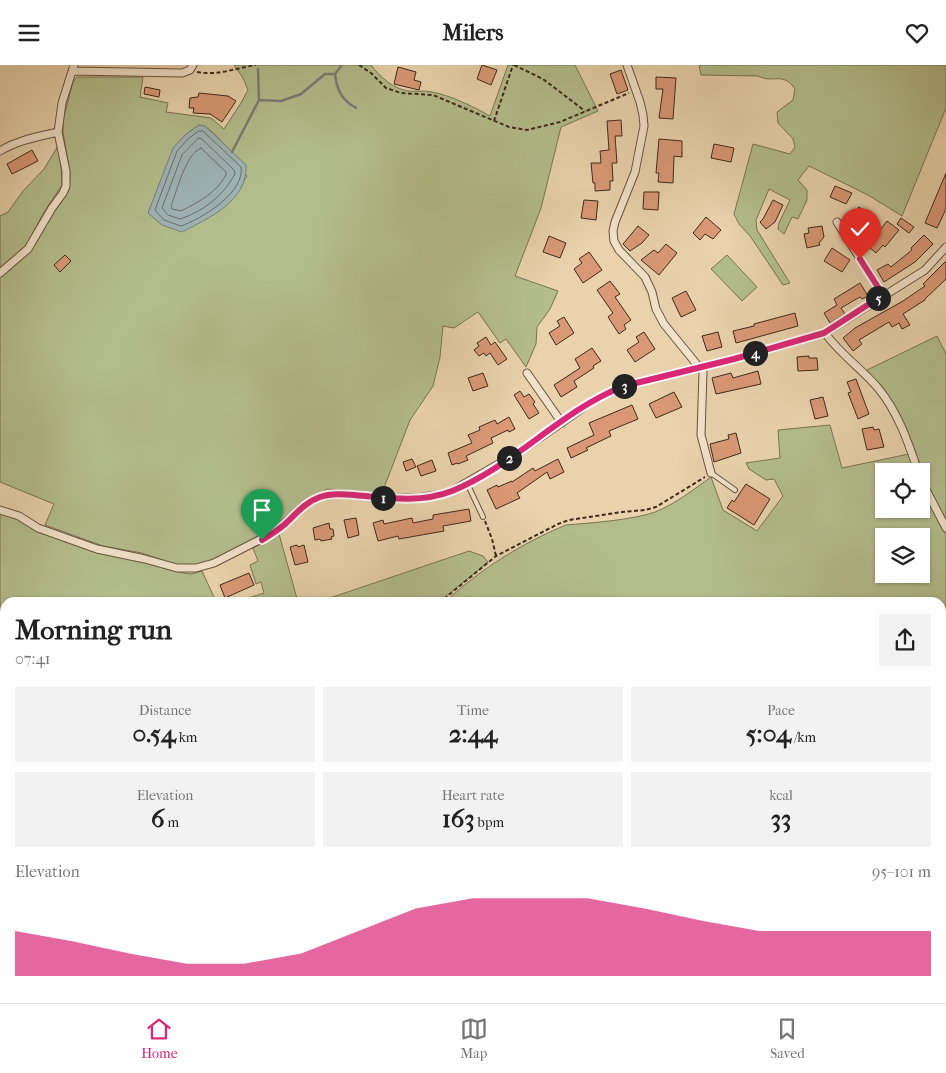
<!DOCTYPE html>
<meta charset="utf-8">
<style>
:root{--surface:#fff;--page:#f2f2f2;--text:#222;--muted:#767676;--line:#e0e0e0;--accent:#db2777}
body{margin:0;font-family:"IM FELL French Canon",serif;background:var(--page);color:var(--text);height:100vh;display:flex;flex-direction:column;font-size:19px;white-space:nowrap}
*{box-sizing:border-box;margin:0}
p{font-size:16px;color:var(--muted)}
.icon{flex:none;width:28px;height:28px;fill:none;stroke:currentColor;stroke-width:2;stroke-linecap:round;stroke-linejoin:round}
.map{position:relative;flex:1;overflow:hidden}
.details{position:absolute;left:0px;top:532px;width:946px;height:406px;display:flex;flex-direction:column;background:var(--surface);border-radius:15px 15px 0 0;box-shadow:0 1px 4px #0004}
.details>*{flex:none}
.tools{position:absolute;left:875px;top:398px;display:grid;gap:10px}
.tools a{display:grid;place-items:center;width:55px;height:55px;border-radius:0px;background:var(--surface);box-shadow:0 1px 4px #0004;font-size:25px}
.pin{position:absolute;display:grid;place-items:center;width:42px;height:42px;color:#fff;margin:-51px -21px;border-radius:50% 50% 50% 0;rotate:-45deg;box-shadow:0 0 5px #0007}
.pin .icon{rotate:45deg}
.km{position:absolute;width:25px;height:25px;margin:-12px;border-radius:50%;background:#222;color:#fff;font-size:14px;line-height:25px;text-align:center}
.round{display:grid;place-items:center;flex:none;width:52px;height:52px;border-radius:0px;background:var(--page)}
.headline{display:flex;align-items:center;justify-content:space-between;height:85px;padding:0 15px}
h1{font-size:28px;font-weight:800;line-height:38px}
.metrics{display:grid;grid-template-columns:repeat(3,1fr);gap:8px;height:85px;padding:5px 15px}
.metrics div{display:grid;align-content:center;border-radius:0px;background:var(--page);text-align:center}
.metrics b{font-size:25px;font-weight:800}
.metrics small{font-size:14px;font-weight:400}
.metrics p{font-size:14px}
.chart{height:140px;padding:10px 15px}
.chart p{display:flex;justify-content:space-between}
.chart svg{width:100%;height:90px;margin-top:5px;fill:var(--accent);opacity:.7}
header{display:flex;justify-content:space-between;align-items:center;height:65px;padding:0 15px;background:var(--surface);font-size:22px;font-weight:800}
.menu{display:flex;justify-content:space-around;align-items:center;height:70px;border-top:1px solid var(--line);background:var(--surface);font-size:14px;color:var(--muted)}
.menu a{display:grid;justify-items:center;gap:2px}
.menu .active{color:var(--accent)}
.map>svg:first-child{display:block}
</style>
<header><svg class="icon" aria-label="menu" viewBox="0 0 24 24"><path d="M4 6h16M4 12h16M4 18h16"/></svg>Milers<svg class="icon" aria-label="heart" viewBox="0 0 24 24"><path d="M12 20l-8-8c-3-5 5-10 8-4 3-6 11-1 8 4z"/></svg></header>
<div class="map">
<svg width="946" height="938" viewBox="0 0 946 938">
<rect width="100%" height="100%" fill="#e9d2ac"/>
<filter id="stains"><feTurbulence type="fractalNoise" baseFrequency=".004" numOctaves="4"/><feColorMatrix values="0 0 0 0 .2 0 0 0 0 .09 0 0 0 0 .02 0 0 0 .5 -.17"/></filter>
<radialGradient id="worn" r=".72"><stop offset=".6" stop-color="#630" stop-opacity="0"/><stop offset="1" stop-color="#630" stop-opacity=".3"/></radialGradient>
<!-- green -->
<path fill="#b3bd8c" stroke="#787454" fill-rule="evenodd" d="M234,0H371C380,12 393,24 409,26C416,27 424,25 432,27C452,31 472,41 490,51L508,0H575L598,46L561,62L541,143L515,211L558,226L550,244L537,262L536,279L526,302L506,274L500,278L478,247L454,263L443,261L440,292L433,321L410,355L382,428L327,424L300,440L283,457L270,467L212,496L188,502L174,499L142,488L103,481L45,460L54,439L0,417V208L31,186L54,147L69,125L70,108L63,67V55L73,17L77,12H143L140,32L168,38L166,47L211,53L224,64L241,38L248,25L243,13ZM199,60C217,63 236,97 247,111L230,137L185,70Z
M699,0H946V43L902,151L868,130L809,101L798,115L807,125V135L798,154L792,152L784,169L778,164L779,158L790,135L769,124L756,155L757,165L790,218L783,220L750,171L739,159L734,149L753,79L790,89L795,82L793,74L778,58L777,47L793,35L795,24C783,6 773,19 758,11L701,10Z
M58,81L61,100L62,120L44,147L27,179L0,204V151L8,147L23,126L44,104Z
M727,190L757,222L742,236L711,204Z
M937,271L946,289V456L926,419L905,362L894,340L867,305Z
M830,360L842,403L909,389L916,406H884V444H921V421L946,470V593L944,606L946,649V886L941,882V538H444C479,505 522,478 566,460C590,458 633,455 655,447C675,439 693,425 711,412L723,445L757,466L783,431L774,414L766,415L749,404L746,398L780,393L778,365ZM884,471H921V509H884Z
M0,448L17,454L42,467L144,497L183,508L191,509L202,506L214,532L218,537L5,538V934H871L869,937L875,938H0Z
M279,469L298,537H236L264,528L261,517L256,519L250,500L258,496L253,483Z
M469,486L483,491L488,497L439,537H318Z"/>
<!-- water -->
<path fill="#9eb4b6" stroke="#787d78" d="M199,60L205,61L246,100C248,136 209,153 182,167L162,160L148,148L173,83L185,70Z"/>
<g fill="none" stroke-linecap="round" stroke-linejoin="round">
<!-- shore -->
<path stroke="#6e6f68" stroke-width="1" d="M199,66H203L241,102C245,128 201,154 181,161L164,155L155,145L177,86L188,74Z
M199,73L202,74L234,105L235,109C223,131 204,146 180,154L168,150L162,143L182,90Z
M201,83L226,107V110C216,128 199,137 181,146L172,144L171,141C177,126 186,88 201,83Z"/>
<!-- stream -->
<path stroke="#787d78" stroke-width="2.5" d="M335,9C337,26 342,35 356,43
M259,35L281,36L301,29L325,9H335L342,0
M232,87L259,35L258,4
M505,935L506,934"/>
</g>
<!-- building -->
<path fill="#da9876" stroke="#3e2a1b" d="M482,0L497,5L491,20L477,14Z
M398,2L416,7L414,15L421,17L419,25L394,19Z
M621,5L628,25L617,29L610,9Z
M656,12L676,13L673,54L659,53L663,24H656Z
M145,22L160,25L159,32L144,29Z
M199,28L228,31L236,36L222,57L210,49L193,48L194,43H189L190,33L198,32Z
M621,55L622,71H615L617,98H612L613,116H610V125L595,126V118H593L591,98H601L600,86L609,85L607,56Z
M659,74L682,76V92L674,91L673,118L658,117L659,108H656Z
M714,79L734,83L731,97L711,93Z
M32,85L38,96L12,109L7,99Z
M946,108V144L937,163L925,158Z
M835,121L852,128L846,139L830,132Z
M644,127H659L658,145L643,144Z
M584,135L598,136L596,155L581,153Z
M773,135L783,140L775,157L766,164L760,157L763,154Z
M859,142L871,152L861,164L850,155Z
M706,152L721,165L713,174L705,169L700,175L693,168Z
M901,153L914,162L909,168L897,159Z
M887,156L899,165L885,182L883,180L876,188L863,177L872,166L876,170Z
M638,161L649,170L642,178L630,186L623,179Z
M822,161L824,172L819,178L820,180L807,183L804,169L809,168L808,163Z
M924,170L933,179L915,197L884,217L877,205L888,199L891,202L912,185L911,183Z
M549,171L566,178L560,193L543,187Z
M666,179L677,188L659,210L641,195L654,185L658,188Z
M832,183L850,195L842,207L824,196Z
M589,187L602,205L583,218L574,204L582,198L579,194Z
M65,190L71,196L60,207L54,200Z
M946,196V214L925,234V235L903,249L910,260L902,264L899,258L892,262L889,257L859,275L862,279L853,286L843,273L855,263L903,236L925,221L923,219Z
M610,216L620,229L615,232L631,255L624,260L626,264L619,269L608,252L613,248L597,225Z
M860,218L868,231L862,234L860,232L841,243L845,249L830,258L824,248L837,240L834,234Z
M686,226L696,245L681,252L672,233Z
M795,248L798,261L736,278L733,266L754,261V259Z
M564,252L574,268L556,280L549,268L560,261L557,256Z
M644,267L655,284L635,297L627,285L639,277L636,272Z
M718,267L722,282L707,286L702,271Z
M486,272L491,280L495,277L507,294L498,300L490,288L486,291L484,288L479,291L474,285L479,281L477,278Z
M592,283L601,296L593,301L594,303L574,316L577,322L561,332L554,320L580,303L575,294Z
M809,291V293H817L818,305L798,306L797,292Z
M758,306L761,319L716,329L712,313L731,308L733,313Z
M483,308L488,321L473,326L468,313Z
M856,314L869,349L858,354L848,328L851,327L847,317Z
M520,326L524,332L529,329L535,337L533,339L539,348L529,354L514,330Z
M674,327L682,342L656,353L649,339Z
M823,332L828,351L815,354L810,335Z
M632,340L638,354L609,366L611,371L586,383L588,385L571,393L567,383L594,370L589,358Z
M509,352L515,364L509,367L508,365L491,373L493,378L466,391L468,395L458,399L457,398L452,400L448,388L472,378L468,370L480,365L479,362L495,355L497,359Z
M873,362L874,365L879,364L884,382L867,385L862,364Z
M736,368L741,388L714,397L710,379L729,374L728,370Z
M412,394L416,402L406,406L403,397Z
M558,394L564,407L550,414L547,407L517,428L520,433L496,444L487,425L497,420L498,422L512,416V417L533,403L535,406Z
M432,395L436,406L421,411L417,401Z
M746,419L770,434L754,460L727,443L732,435L734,437Z
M469,444L471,456L443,461L444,466L399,474L398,471L378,476L373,458L383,455L384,459L412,453L413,458L433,454V450Z
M356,453L359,470L348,473L344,455Z
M329,458L330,464H333L334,471L331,472L332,474L321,476L320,474L315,475L313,463Z
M297,480L298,482L304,480L308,497L295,500L290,482Z
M249,508L254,520L225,533L220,520Z"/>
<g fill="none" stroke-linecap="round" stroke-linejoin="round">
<defs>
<path id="lane" d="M711,408L735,425
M467,418L483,452"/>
<path id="street" d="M627,0L640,37L643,50L644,61L635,107L615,157L613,166L614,176L619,185L645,212L652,227L656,244L664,259L703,307L701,370L711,408
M73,6L182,8L190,5L193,0
M0,86C18,75 37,72 58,67
M837,157L883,230
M0,208L28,184L52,143L63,128L66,121V106L58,67L62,38L74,0
M825,268C840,289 861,303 878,323C898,347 908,377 918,406
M527,308L562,358
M921,415L946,463
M0,445L19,451L38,463L97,484L145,494L177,503H196L214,498L275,467L300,444L310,436L319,432L340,429L382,433H416L437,430L452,426L521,386L594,335L624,321L734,294L825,268L925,205L946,182"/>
</defs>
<!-- lane casing -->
<use href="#lane" stroke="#69543f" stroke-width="6"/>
<!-- street casing -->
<use href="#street" stroke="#69543f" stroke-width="9"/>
<!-- path -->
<path stroke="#3e2a1b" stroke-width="2" stroke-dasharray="4 2.5" stroke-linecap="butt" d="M359,0L371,8L386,23L401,28L433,30L509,62L527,65L560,57L629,28
M514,0L543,14L585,46
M197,7C218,11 236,3 256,0
M494,56L513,0
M485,456L492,474L496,491
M439,538L496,491L558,459L569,455L622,447L645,445L656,442L705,412
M0,576H5
M0,928L5,927
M67,934L80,938
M119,938L136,934"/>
<!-- lane -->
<use href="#lane" stroke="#f1e2c9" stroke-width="4"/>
<!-- street -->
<use href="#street" stroke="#f1e2c9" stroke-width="7"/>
</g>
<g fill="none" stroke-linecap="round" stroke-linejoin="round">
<defs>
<path id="route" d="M262,475C270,470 277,466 284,460C295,450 305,437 320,432C334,427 350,430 365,431C394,434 424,437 452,426C514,401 562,345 624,321L734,294L824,268L883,230L860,194"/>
</defs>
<!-- route casing -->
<use href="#route" stroke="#fff" stroke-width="10"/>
<!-- route -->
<use href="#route" stroke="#db2777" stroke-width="6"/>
</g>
<rect width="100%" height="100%" filter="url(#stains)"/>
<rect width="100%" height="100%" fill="url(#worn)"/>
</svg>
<div class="tools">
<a><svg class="icon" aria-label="locate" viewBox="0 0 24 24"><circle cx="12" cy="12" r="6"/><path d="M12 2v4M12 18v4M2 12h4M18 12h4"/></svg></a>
<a><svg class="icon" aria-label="layers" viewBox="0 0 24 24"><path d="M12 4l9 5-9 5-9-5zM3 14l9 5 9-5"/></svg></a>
</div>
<div class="pin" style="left:262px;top:475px;background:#1e9e55"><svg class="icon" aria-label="arrive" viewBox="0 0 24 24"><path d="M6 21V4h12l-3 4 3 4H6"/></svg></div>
<div class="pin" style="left:860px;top:194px;background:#d93025"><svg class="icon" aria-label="check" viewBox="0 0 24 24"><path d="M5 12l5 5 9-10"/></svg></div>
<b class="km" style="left:383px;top:433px">1</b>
<b class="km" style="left:509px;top:393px">2</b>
<b class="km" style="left:624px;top:321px">3</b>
<b class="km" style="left:755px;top:288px">4</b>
<b class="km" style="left:878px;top:233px">5</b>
<section class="details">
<div class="headline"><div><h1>Morning run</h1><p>07:41</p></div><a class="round"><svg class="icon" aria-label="share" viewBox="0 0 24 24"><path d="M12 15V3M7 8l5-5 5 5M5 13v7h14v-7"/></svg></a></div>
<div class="metrics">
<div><p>Distance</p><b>0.54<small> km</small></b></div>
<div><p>Time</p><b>2:44</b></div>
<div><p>Pace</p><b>5:04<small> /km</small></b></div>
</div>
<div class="metrics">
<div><p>Elevation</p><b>6<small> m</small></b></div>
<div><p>Heart rate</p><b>163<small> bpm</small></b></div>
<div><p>kcal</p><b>33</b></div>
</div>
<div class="chart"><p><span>Elevation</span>95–101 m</p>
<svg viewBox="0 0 160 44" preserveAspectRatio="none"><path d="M0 44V22L10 27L20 33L30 38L40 38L50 33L60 22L70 11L80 6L90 6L100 6L110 11L120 17L130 22L140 22L150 22L160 22V44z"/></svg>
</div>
</section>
</div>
<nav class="menu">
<a class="active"><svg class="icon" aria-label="home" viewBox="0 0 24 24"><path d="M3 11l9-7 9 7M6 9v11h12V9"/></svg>Home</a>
<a><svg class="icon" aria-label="map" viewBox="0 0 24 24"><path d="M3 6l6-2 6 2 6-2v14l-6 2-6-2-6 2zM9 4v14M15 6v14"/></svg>Map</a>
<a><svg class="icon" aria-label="saved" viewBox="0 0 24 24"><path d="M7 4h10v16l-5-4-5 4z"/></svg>Saved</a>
</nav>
